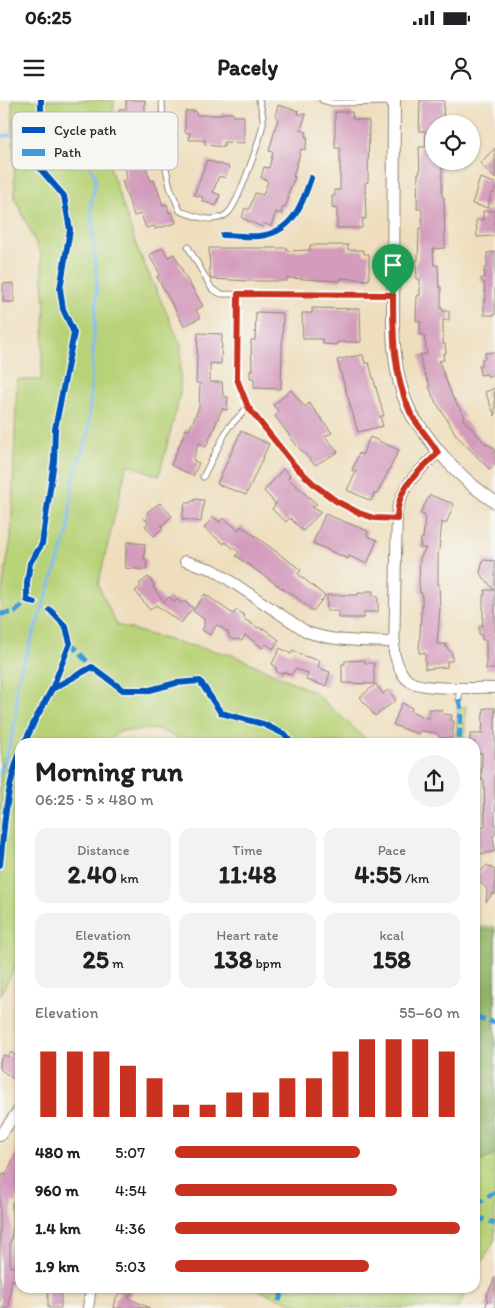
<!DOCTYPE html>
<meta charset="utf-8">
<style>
:root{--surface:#fff;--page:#f2f2f2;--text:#202124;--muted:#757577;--accent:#c8321e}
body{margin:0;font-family:Itim,sans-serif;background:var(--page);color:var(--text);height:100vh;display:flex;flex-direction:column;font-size:19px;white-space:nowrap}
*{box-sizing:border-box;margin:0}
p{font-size:16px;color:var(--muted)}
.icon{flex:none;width:28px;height:28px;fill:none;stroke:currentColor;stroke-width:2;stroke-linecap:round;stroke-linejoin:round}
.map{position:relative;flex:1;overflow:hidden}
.sheet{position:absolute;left:15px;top:638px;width:465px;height:555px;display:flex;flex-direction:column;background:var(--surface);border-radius:15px;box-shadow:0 1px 4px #0004}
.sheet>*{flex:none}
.fabs{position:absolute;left:425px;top:15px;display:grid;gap:10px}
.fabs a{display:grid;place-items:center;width:55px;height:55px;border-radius:50%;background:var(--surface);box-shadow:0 1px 4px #0004;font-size:25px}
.pin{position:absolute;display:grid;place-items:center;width:42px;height:42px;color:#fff;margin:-51px -21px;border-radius:50% 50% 50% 0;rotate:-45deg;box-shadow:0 0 5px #0007}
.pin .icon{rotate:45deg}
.round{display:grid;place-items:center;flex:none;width:52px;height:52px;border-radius:26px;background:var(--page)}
.headline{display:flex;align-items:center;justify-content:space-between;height:85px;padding:0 20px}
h1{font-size:28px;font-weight:700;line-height:38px}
.stats{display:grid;grid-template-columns:repeat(3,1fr);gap:8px;height:85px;padding:5px 20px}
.stats div{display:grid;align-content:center;border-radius:12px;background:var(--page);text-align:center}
.stats b{font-size:25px;font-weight:700}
.stats small{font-size:14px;font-weight:400}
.stats p{font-size:14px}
.chart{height:140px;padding:10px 20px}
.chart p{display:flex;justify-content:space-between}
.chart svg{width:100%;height:90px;margin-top:5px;stroke:var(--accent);stroke-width:6}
ul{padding:0 20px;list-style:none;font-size:16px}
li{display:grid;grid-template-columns:80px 60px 1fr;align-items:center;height:38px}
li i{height:12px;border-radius:6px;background:var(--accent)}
.status{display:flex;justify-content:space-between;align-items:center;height:35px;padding:0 25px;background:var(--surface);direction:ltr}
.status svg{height:14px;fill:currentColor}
header{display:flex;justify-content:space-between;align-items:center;height:65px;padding:0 20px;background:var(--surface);font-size:22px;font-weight:700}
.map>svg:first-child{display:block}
</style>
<div class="status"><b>06:25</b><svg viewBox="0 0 49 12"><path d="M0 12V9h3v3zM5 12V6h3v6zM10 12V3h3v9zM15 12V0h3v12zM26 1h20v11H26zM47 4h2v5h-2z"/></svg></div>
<header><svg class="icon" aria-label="menu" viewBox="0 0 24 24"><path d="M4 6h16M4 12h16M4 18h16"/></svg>Pacely<svg class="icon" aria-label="person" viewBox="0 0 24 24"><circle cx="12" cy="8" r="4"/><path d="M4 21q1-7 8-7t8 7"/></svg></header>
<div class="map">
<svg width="495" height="1208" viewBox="0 0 495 1208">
<rect width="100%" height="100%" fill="#f6f6f2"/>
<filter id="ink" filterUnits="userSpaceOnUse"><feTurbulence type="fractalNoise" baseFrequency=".02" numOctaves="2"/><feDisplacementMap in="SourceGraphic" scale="10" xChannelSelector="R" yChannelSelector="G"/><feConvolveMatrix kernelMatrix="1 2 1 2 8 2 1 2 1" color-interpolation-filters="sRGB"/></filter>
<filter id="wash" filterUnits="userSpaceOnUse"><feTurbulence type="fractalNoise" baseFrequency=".0096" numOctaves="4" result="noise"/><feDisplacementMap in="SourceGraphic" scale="20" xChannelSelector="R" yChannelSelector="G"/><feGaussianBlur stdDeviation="1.12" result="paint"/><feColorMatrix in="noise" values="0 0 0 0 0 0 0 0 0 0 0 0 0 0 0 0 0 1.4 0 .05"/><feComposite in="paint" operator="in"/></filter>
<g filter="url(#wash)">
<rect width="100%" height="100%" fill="#eedebd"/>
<!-- green -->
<path fill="#b8d277" stroke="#727e51" d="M12,0H114L110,67L138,150L181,245L180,295L159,376L127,364L98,485L117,525L179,543L233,555L314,592L369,642H186L158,629L119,631L107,642H20V858L0,895V501L11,439L17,280H41L45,207L41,154L15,99Z
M466,606L464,642H455L458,608Z
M475,827H495V1139L475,1175Z
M252,1188H468L458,1208H306Z"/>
<!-- forest -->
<path fill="#92b468" stroke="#5e704a" d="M475,830H495V1055L475,1064Z"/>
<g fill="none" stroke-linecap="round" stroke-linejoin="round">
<!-- stream -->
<path stroke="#81bbf2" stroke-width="3" d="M0,37C24,31 54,29 75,45C83,51 91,69 96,78L91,104L97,187L88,335L73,379L68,433L17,581L16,615L10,645L0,674"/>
</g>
<g id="blocks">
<!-- building -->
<path fill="#d39bbc" d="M126,0H145V18H148L150,56H142L151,81L154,80L163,105L167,104L169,113L172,112L176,123L155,129L154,126L146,128L141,114L134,116L122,81L127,79L122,47H118V41H116L115,28H120L119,9H126Z
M420,0H444L443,24H434V61H442V97H444L445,148L433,149L434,165H438L439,187H441V209H443V211H449V220H443V244H445L446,253L443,254L444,260L439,261L452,296L465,317L462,318L487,345L488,344L495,349V364L490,370L457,336L433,297L429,286H430L422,267L420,255L427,254L424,235H420V221H416L417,196L420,195V179H417L416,161L418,160L419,128H422V109H417L418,73H420L419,47H426L425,31H419Z
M278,5L299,11L298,14H306L301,30L307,32L305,37H308L305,50L301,49L293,77H295L287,96L289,97L285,108L283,107L281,114L276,112L271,126L263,123L262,127L242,118L245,108L249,110L255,93L263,95L268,81L261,78L264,67L269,68L273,52L269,51L278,18L275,16Z
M185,11H196V15H221V13H233V16H244V43L224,42V47L205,45V40H189L190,33L185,32Z
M335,12H352L353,19L369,21L368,82L365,83L366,119L363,118L362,128H337V109L332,108V96H335L334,90H340V48H335Z
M495,48V79L480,63Z
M207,60L229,67L225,78L219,76L213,92L220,95L216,106L202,101L203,97L194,95Z
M480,78L495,83V89L493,94L491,93L488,108L472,104Z
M483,111H495V136L477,137L476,120H483Z
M310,145H348V150H363L364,154H369V180L341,178V181L287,178V181H251L211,179L210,177L209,148H287V151L310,150Z
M163,148L168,157L174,154L183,171H182L203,206L196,210L200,218L184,226L157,177L160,174L149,155Z
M495,152V215H484V199H486L484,183L480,179L485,177L484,168H487V153Z
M14,183V202H3V184Z
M312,208L360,209L361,242H337V245L323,244L322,239H303L302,213H312Z
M256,212L283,213L281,289L254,288V278H250V270H252L251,240H255Z
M198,233L222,234L221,264L210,263V282H222L223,296L228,297L227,310L222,309L206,347L199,343L193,360L199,363L193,376L171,365L186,329L189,330L199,307L200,283H196Z
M495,252V276H487V274L480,275L479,265H482V259L485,258V253Z
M360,255H363L365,263H369L384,316H380L383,326L358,332L337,260Z
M495,288V316L485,292Z
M291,290L305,307L309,303L320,317L332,333L325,336L338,352L315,365L297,346L275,316L279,312L273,305Z
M241,331L269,344L246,395L217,384Z
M370,337L399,350L377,394L374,393L371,401L347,390L356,372L352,370L359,353L362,355Z
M283,369L290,375L288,379L317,404L311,408L321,412L303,431L290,418L286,422L272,409L276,404L264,391Z
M430,395L454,404L446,424L442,422L439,450H438V484H439L440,508L437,544H446V547L452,553V561H447V567L425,569V553H419L421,512H422V493H420L419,483L420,458L426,448H420L421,438H423L425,416L420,413Z
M195,399L204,400L201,422L182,419L185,403H190L191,401H194Z
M160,403L172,416L161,426L163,428L154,436L145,426L148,423L144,418L148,414L147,412Z
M325,414L368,431L367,436L377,440L367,464L349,456L348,459L313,443Z
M213,417L220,422L223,418L239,430L241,426L251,433L301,470L298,474L325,496L313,511L290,492L289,493L236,456L239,452L225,442L224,444L204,428Z
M127,442L145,444L144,459L147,460L146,470L125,468Z
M483,460L495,461V569H486V540H482V535H479V526H482L483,520V495H485V490H494L480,473Z
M148,477L155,486L153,487L164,502L169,497L175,502L177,499L181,503L184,501L193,508L181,523L156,505L150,510L135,491L141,486L139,484Z
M366,491H373V496H378V512H364V518H338V511H327V495H358V493H366Z
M205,494L233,514L237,510L245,516L243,518L258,528L259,527L262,530L263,528L279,540L273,549L266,544L263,548L245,535L242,541L238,539L233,540L229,537L228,532L217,525L210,535L202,530L204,527V519L193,511Z
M280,548L291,554L293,550L301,555L320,561L318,568L330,572L326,586L306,580L308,573L295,569L291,575L285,572L281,574L277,572L275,566L272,564Z
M365,560V563H374V584L342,583V564H345V561Z
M376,584L383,594L388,590L396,600L375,616L360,597Z
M402,603L412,608L411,611L429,619V609L442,610V614L452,615L451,621H454L452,638H440L436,633L420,631L418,634L393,625Z
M484,608H495V735L493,736L495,751L481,754L479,745L477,746L476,738L478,737L476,729L485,727L484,680H481L482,653H475V642H470V634H482L483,613H484Z
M487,765L495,770V795L493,793L486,802L487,789L475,778Z
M11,952L20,959V972L15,980L0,969V961L4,955L8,957Z
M20,1044V1087L16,1103L12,1102V1131L11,1141H10V1167H16V1180H11L9,1208H0V1085L3,1074L6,1075Z
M495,1177V1208H485L488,1200L486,1198Z
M48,1188H61V1208H48Z
M112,1188H135L128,1198L150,1208H114L116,1198L120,1193Z"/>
</g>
</g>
<g filter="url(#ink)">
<use href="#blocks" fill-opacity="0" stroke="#8c8474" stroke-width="1"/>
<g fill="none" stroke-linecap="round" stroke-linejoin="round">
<defs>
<path id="service" d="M162,0L164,59L170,87L180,111C194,116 215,125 228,113C238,104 261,37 263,23C264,16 261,7 259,0
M322,0L333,3L394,2
M188,147L212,189L221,194L393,195
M239,194L237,279L248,307L295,366L316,386L336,401L359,413L374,418L396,419
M203,377L228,328L248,307
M459,599V587"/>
<path id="minor" d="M438,353C418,372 404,382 397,410L394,553C397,562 401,576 409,581C425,591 475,587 495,588
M185,461L214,470L307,532C334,542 366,541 395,542
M0,1036L20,1008
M88,1208L91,1188"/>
<path id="tertiary" d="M394,0L393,227C394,255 397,287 411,313C414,320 420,326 424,332C444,360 466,383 495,402"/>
</defs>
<!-- service casing -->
<use href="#service" stroke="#8c8474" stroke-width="7"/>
<!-- minor casing -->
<use href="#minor" stroke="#8c8474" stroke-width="12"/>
<!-- tertiary casing -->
<use href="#tertiary" stroke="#8c8474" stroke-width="14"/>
<!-- service -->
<use href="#service" stroke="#fff" stroke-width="5"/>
<!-- minor -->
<use href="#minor" stroke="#fff" stroke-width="10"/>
<!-- tertiary -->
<use href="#tertiary" stroke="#fff" stroke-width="12"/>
<!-- quiet -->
<path stroke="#3d9ce1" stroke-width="5" stroke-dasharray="10 5" stroke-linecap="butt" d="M0,514L15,512L27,500
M70,543L92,567
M459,599L461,611L459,642
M475,916L495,923
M475,1105L495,1092
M475,1117L495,1123
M279,1201L283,1188"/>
<defs>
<path id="cycleway" d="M223,135C235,135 248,137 259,136C292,133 302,105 311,78
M35,503L27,500V483L30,463L42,444L54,361L55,329L74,233L63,209L60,189L70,130L64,96L35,63L33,47L41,20V0
M52,589L92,567L123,590H150L176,583L200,581L221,613L263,624L286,635L290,642
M25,642L35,620L52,589L70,543L66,527L50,510
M0,765C4,730 6,686 20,653"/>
</defs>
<!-- cycleway casing -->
<use href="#cycleway" stroke="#f6f6f2" stroke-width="9"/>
<!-- cycleway -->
<use href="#cycleway" stroke="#0057b8" stroke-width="6"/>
</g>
</g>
<g fill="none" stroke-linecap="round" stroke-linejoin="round" filter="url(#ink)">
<defs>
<path id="route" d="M238,194L393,195C393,235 393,274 410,312C417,326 430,339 438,353C417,373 397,387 397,419L374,418L359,413L336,401L316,386L295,366L248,307L237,279Z"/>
</defs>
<!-- route casing -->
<use href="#route" stroke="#fff" stroke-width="10"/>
<!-- route -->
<use href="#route" stroke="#c8321e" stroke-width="6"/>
</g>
<!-- legend -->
<rect x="12" y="12" width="166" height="58" rx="8" fill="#f6f6f2" stroke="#b9b9b6" stroke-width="1"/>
<rect x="22" y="27" width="23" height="6" fill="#0057b8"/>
<rect x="22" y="49" width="23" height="7" fill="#3d9ce1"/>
<g font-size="14" fill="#2b2b2b">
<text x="54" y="35">Cycle path</text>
<text x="54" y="57">Path</text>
</g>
</svg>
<div class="fabs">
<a><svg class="icon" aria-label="locate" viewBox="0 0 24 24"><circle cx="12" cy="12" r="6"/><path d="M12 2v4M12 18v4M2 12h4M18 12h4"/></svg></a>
</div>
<div class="pin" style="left:393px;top:195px;background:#1e9e55"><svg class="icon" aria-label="arrive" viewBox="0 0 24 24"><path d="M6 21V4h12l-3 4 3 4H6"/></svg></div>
<section class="sheet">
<div class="headline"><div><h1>Morning run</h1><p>06:25 · 5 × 480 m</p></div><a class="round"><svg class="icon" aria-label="share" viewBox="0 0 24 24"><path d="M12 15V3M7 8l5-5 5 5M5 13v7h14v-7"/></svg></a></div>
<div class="stats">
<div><p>Distance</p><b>2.40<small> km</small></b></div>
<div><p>Time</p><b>11:48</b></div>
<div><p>Pace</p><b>4:55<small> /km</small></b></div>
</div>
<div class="stats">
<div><p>Elevation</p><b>25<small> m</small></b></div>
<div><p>Heart rate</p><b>138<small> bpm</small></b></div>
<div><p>kcal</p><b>158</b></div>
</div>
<div class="chart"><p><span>Elevation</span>55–60 m</p>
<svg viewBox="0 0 160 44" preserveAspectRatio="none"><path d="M5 44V12M15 44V12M25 44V12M35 44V19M45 44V25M55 44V38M65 44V38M75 44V32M85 44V32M95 44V25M105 44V25M115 44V12M125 44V6M135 44V6M145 44V6M155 44V12"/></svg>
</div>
<ul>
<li><b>480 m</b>5:07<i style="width:65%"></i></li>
<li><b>960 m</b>4:54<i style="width:78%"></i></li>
<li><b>1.4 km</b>4:36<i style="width:100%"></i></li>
<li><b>1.9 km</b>5:03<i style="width:68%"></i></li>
</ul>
</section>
</div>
